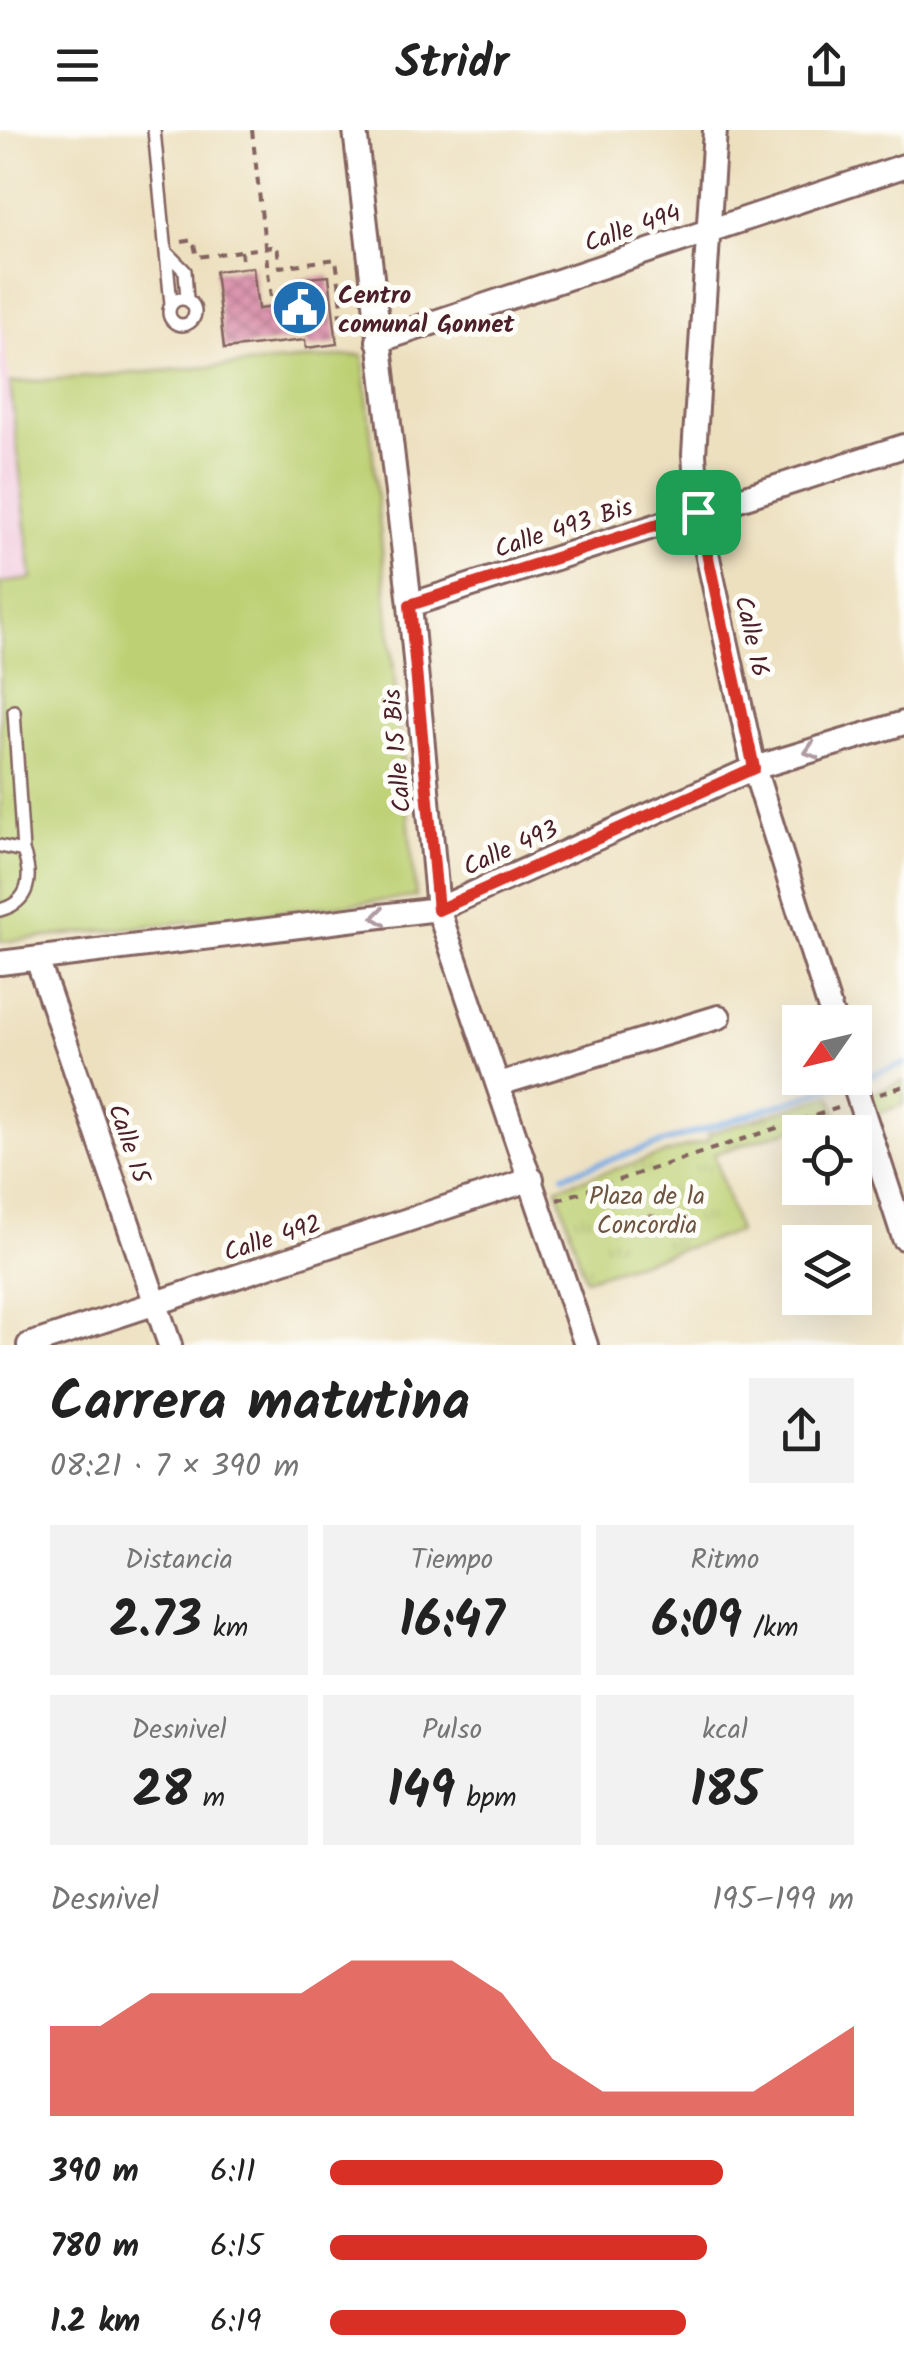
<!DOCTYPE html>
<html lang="es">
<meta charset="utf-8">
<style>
:root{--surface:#fff;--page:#f2f2f2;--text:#222;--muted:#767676;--accent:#d93025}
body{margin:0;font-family:Kalam,sans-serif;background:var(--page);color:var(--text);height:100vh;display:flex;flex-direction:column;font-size:38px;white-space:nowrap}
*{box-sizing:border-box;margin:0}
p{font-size:32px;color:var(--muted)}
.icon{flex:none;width:55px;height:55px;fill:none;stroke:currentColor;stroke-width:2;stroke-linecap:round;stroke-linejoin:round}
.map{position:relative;height:1215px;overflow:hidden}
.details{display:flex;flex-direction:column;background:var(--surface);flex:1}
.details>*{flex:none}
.needle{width:65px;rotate:236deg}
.buttons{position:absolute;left:782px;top:875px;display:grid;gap:20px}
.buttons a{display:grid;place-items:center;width:90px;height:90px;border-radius:0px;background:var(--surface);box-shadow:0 10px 40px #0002;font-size:50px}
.pin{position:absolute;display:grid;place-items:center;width:85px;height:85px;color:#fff;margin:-42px;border-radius:20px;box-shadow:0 5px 15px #0006}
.round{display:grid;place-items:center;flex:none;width:105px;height:105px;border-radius:0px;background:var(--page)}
.headline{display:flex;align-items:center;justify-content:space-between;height:170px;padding:0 50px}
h1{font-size:55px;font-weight:800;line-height:75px}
.metrics{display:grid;grid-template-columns:repeat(3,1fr);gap:15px;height:170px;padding:10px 50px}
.metrics div{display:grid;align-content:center;border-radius:0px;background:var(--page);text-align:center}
.metrics b{font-size:50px;font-weight:800}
.metrics small{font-size:28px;font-weight:400}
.metrics p{font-size:28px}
.chart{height:280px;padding:20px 50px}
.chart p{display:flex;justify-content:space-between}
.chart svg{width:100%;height:180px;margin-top:10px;fill:var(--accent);opacity:.7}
ul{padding:0 50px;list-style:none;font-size:32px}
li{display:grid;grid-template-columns:160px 120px 1fr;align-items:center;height:75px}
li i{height:25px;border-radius:12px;background:var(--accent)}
header{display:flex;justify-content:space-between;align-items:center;height:130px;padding:0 50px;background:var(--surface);font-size:45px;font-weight:800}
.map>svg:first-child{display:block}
</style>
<header><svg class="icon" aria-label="menu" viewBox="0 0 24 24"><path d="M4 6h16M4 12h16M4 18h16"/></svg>Stridr<svg class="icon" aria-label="share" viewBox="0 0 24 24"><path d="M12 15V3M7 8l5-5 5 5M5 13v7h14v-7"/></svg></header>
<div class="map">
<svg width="904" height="1215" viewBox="0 0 904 1215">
<defs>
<pattern id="grass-tufts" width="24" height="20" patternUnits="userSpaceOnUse" patternTransform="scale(2.5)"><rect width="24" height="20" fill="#bdd073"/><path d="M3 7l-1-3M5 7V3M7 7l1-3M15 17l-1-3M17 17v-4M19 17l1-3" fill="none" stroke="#a4b264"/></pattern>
<pattern id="building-cross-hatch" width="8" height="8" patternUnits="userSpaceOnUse" patternTransform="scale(2.5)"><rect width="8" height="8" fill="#da91ab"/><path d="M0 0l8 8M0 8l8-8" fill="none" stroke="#b3768b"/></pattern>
</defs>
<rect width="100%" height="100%" fill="#fdfcf7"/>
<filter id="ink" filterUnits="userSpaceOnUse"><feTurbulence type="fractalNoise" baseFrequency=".01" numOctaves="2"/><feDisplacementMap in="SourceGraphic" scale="20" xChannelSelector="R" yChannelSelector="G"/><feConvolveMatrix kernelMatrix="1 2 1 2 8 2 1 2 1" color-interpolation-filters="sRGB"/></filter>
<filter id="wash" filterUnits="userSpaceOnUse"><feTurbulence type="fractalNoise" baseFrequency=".0048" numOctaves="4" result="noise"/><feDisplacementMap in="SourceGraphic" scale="40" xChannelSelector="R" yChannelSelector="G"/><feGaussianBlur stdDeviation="2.25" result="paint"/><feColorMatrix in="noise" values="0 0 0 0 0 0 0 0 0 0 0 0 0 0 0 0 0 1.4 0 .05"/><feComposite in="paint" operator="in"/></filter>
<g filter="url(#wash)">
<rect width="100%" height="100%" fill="#ede0bf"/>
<!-- built -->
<path fill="#f3cfe0" d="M0,174L32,449L0,453Z"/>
<!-- grass -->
<path fill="url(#grass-tufts)" stroke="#84784f" stroke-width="2.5" d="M904,951V974L875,985L867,965Z
M831,965L837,985L714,1024L738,1102L585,1149L557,1057L709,1010L708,1004Z"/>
<!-- pitch -->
<path fill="#bdd073" stroke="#84784f" stroke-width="2.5" d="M363,225L416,767L0,812V453L32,449L10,253Z"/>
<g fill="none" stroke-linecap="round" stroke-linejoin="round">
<!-- stream -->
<path stroke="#75a7e0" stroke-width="6" d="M858,949L904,934
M564,1045L846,953"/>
</g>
<g id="blocks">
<!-- building -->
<path fill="url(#building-cross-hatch)" d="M253,137L258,179L299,174L296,149L329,146L337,214L306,218L305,210L224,219L215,141Z"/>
</g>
</g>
<g filter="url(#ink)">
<use href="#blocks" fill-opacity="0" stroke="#83635f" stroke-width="2.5"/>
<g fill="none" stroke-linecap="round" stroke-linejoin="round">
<defs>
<path id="service" d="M154,0L171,174
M168,124L185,141L187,169
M169 182a13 13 0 1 1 26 0a13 13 0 1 1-26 0Z
M14,581L23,721
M0,716L23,721C33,748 30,772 0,780"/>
<path id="minor" d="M355,0L410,475L438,779L586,1215
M715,0L694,324L698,382L754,638L834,892
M378,211L904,36
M410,475L904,316
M37,829L170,1215
M0,833L438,779L754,638L904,593
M852,948L904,1108
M499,954L719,887
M29,1215L532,1049"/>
</defs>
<!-- service casing -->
<use href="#service" stroke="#83635f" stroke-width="16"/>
<!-- minor casing -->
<use href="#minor" stroke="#83635f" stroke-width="28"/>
<!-- path -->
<path stroke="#83635f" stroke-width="4" stroke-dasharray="8 8" stroke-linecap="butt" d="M252,0L272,177
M182,112L193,110L197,127L277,116L280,137L336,129L343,184L334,185
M241,121L243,138
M880,964L904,956
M557,1070L838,978"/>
<!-- service -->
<use href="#service" stroke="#fff" stroke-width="11"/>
<!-- minor -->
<use href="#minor" stroke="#fff" stroke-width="22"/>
</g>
<!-- trees -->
<circle fill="#a6937a" cx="651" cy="1092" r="8"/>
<!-- one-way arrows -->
<defs><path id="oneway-chevron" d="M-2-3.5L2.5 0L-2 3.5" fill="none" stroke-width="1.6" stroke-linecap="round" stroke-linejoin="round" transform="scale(2.5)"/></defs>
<g stroke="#ae9aa0">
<use href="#oneway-chevron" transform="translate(811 621) rotate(163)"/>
<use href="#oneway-chevron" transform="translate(379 787) rotate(173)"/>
</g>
</g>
<g fill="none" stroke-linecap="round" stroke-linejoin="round" filter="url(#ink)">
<defs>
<path id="route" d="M698,382L754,638L438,780L410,475Z"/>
</defs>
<!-- route casing -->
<use href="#route" stroke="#fff" stroke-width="20"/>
<!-- route -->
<use href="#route" stroke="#d93025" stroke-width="12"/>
</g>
<!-- icons -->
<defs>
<symbol id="civic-disc" viewBox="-11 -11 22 22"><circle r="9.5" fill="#1f6fb2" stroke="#fdfcf7"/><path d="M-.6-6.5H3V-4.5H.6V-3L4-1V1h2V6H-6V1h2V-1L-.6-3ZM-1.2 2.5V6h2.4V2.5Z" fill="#fff"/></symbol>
</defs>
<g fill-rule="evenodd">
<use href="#civic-disc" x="268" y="146" width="63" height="63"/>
</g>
<g text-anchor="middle" stroke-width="10" stroke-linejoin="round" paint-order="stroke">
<!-- street labels -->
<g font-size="25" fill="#4a1f2b" stroke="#fdfcf7">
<text transform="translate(632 97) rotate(-19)" y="9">Calle 494</text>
<text transform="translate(563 397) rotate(-18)" y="9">Calle 493 Bis</text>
<text transform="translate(753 506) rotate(77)" y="9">Calle 16</text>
<text transform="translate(396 621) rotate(-95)" y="9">Calle 15 Bis</text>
<text transform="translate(510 717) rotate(-24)" y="9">Calle 493</text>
<text transform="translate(130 1013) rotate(71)" y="9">Calle 15</text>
<text transform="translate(272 1107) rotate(-18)" y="9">Calle 492</text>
</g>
<!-- poi labels -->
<g font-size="25" font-weight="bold" fill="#4a1f2b" stroke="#fdfcf7" text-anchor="start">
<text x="338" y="173">Centro<tspan x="338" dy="29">comunal Gonnet</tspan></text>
</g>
<!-- park labels -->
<g font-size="25" fill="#6c5441" stroke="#fdfcf7">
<text x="647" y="1074">Plaza de la<tspan x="647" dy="29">Concordia</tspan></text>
</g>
</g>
</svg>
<div class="buttons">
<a><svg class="needle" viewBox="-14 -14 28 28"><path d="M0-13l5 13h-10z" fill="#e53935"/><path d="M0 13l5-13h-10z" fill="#767676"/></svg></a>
<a><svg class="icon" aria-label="locate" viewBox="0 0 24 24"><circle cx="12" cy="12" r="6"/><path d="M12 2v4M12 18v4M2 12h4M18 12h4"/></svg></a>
<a><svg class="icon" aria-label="layers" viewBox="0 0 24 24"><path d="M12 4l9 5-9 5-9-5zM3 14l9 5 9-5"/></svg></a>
</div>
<div class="pin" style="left:698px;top:382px;background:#1e9e55"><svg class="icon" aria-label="arrive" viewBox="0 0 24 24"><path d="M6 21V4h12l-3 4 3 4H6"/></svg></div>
</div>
<section class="details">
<div class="headline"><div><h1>Carrera matutina</h1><p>08:21 · 7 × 390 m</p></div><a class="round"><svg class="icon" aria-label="share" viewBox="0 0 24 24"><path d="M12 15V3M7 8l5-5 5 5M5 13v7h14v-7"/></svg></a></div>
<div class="metrics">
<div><p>Distancia</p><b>2.73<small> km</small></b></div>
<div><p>Tiempo</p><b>16:47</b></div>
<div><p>Ritmo</p><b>6:09<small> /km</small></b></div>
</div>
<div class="metrics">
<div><p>Desnivel</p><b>28<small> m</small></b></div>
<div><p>Pulso</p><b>149<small> bpm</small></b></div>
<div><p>kcal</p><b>185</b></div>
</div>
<div class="chart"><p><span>Desnivel</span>195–199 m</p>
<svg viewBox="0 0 160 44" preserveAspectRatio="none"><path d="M0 44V22L10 22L20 14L30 14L40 14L50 14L60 6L70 6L80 6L90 14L100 30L110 38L120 38L130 38L140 38L150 30L160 22V44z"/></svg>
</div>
<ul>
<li><b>390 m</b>6:11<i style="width:75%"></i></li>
<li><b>780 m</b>6:15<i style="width:72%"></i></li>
<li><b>1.2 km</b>6:19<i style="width:68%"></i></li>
</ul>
</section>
